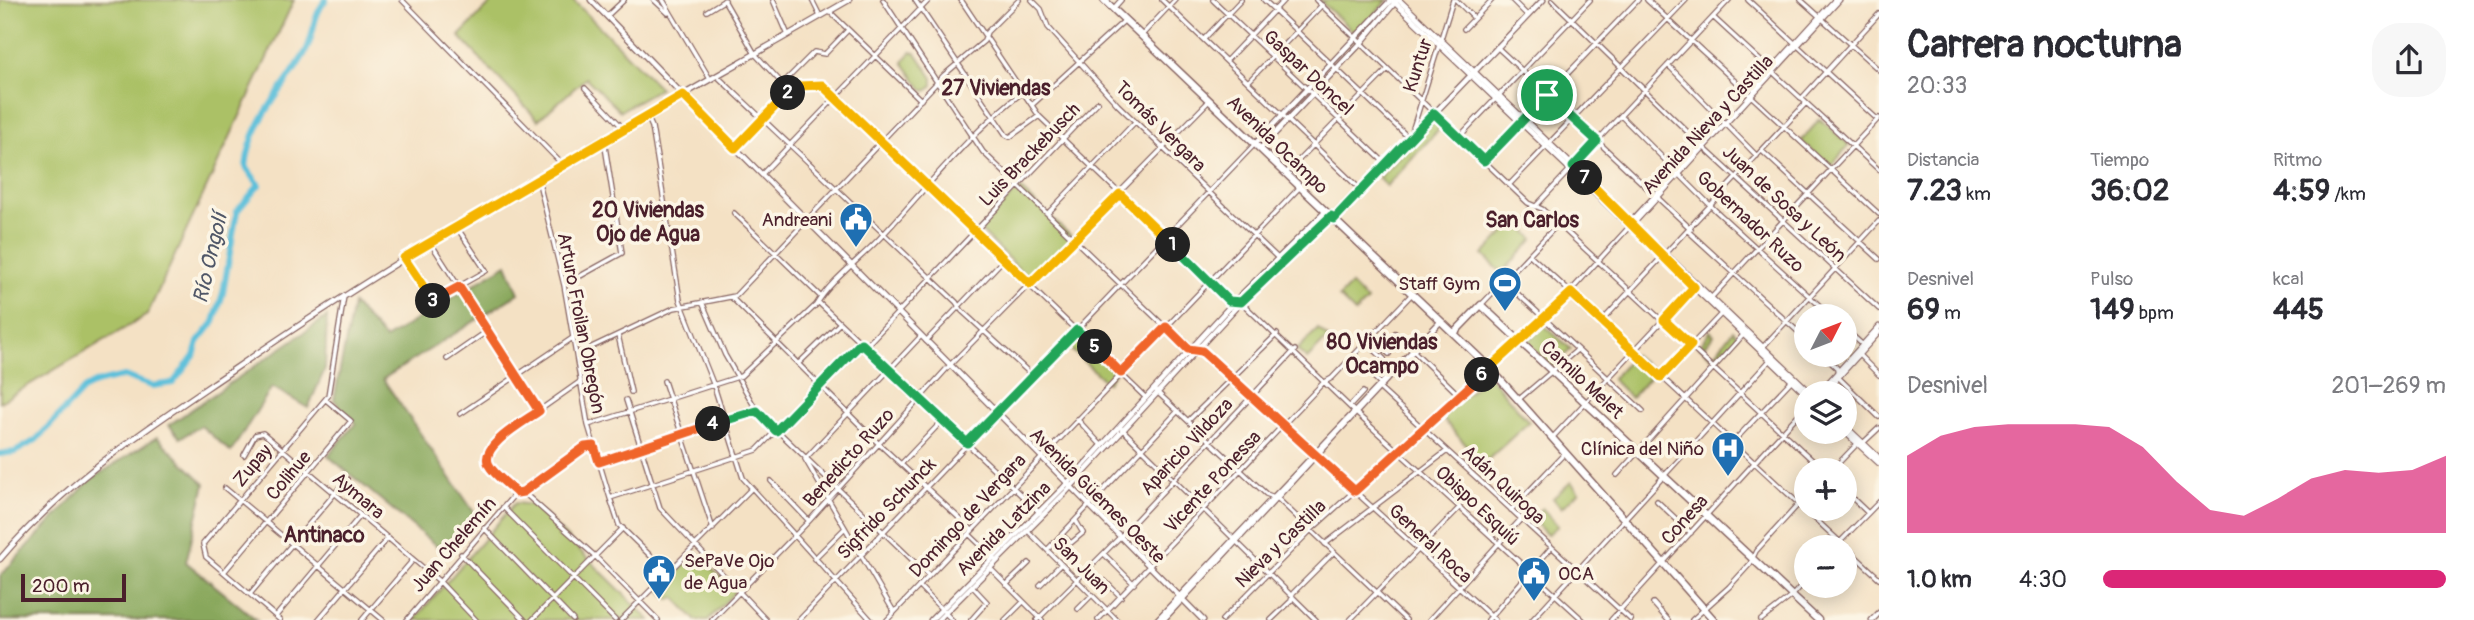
<!DOCTYPE html>
<html lang="es">
<meta charset="utf-8">
<style>
:root{--surface:#fff;--page:#f7f7f7;--text:#2b2b33;--muted:#7c7c81;--accent:#db2777}
body{margin:0;font-family:Pangolin,sans-serif;background:var(--page);color:var(--text);height:100vh;display:flex;flex-direction:column;font-size:26px;white-space:nowrap}
*{box-sizing:border-box;margin:0}
p{font-size:23px;color:var(--muted)}
.icon{flex:none;width:38px;height:38px;fill:none;stroke:currentColor;stroke-width:2;stroke-linecap:round;stroke-linejoin:round}
.map{position:relative;flex:1;overflow:hidden}
.panel{display:flex;flex-direction:column;background:var(--surface);width:595px}
.panel>*{flex:none}
.needle{width:46px;rotate:48deg}
.controls{position:absolute;left:1794px;top:304px;display:grid;gap:14px}
.controls a{display:grid;place-items:center;width:63px;height:63px;border-radius:50%;background:var(--surface);box-shadow:0 4px 18px #0003;font-size:35px}
.scale{position:absolute;left:21px;bottom:18px;width:105px;box-sizing:border-box;padding-left:7px;border:4px solid #4a1f2b;border-top:0;font-size:19px;line-height:24px;white-space:nowrap;color:#4a1f2b;-webkit-text-stroke:5px #fcf5e5;paint-order:stroke}
.pin{position:absolute;display:grid;place-items:center;width:60px;height:60px;color:#fff;margin:-30px;border:4px solid #fff;border-radius:50%;box-shadow:0 2px 7px #0007}
.km{position:absolute;width:35px;height:35px;margin:-18px;border-radius:50%;background:#222;color:#fff;font-size:19px;line-height:35px;text-align:center}
.round{display:grid;place-items:center;flex:none;width:74px;height:74px;border-radius:28px;background:var(--page)}
.headline{display:flex;align-items:center;justify-content:space-between;height:119px;padding:0 28px}
h1{font-size:38px;font-weight:700;line-height:52px}
.stats{display:grid;grid-template-columns:repeat(3,1fr);gap:10px;height:119px;padding:7px 28px}
.stats div{display:grid;align-content:center}
.stats b{font-size:30px;font-weight:700}
.stats small{font-size:19px;font-weight:400}
.stats p{font-size:19px}
.chart{height:196px;padding:14px 28px}
.chart p{display:flex;justify-content:space-between}
.chart svg{width:100%;height:126px;margin-top:7px;fill:var(--accent);opacity:.7}
ul{padding:0 28px;list-style:none;font-size:23px}
li{display:grid;grid-template-columns:112px 84px 1fr;align-items:center;height:52px}
li i{height:18px;border-radius:9px;background:var(--accent)}
main{display:flex;flex:1;min-height:0}
.map>svg:first-child{display:block}
</style>
<main>
<div class="map">
<svg width="1879" height="620" viewBox="0 0 1879 620">
<rect width="100%" height="100%" fill="#fcf5e5"/>
<filter id="ink" filterUnits="userSpaceOnUse"><feTurbulence type="fractalNoise" baseFrequency=".0143" numOctaves="2"/><feDisplacementMap in="SourceGraphic" scale="14" xChannelSelector="R" yChannelSelector="G"/><feConvolveMatrix kernelMatrix="1 2 1 2 8 2 1 2 1" color-interpolation-filters="sRGB"/></filter>
<filter id="wash" filterUnits="userSpaceOnUse"><feTurbulence type="fractalNoise" baseFrequency=".00686" numOctaves="4" result="noise"/><feDisplacementMap in="SourceGraphic" scale="28" xChannelSelector="R" yChannelSelector="G"/><feGaussianBlur stdDeviation="1.57" result="paint"/><feColorMatrix in="noise" values="0 0 0 0 0 0 0 0 0 0 0 0 0 0 0 0 0 1.4 0 .05"/><feComposite in="paint" operator="in"/></filter>
<g filter="url(#wash)">
<rect width="100%" height="100%" fill="#f4e1c4"/>
<!-- green -->
<path fill="#abc166" stroke="#7a7048" stroke-width="2" d="M0,0H294L147,315L0,402Z
M494,0H573L660,88L620,111L586,78L538,120L459,36Z
M1319,0H1388L1356,34Z
M911,52L916,53L933,78V85L927,91L923,90L903,62Z
M1436,118L1443,125L1386,186L1378,178Z
M1820,119L1849,145L1831,166L1801,141Z
M1019,188L1071,236V241L1029,279L980,230Z
M1516,221L1534,239L1502,273L1483,255Z
M1351,285L1367,301L1355,313L1339,297Z
M1544,325L1571,349L1553,367L1526,343Z
M1318,329L1328,338L1307,359L1297,350Z
M1733,330L1738,336L1716,360L1699,346L1710,331L1714,335L1703,347L1714,356Z
M1075,336L1115,372L1107,383L1066,345Z
M1634,355L1654,372L1631,398L1612,379Z
M1488,375L1529,422L1483,464L1441,417Z
M1571,482L1579,492L1561,508L1553,498Z
M515,503L534,505L650,620H414Z
M1542,508L1558,526L1547,535L1531,518Z
M696,552L735,592L708,620H696L674,597L670,600L658,588Z"/>
<!-- forest -->
<path fill="#88a75b" stroke="#696343" stroke-width="2" d="M507,264L519,293L383,379L476,515L440,549L328,456L356,423L334,400L353,304L385,339Z
M327,317L325,369L308,408L272,387L231,452L201,426L180,438L169,425Z
M157,437L205,484L186,562L257,620H0V576L90,480Z"/>
<g fill="none" stroke-linecap="round" stroke-linejoin="round">
<!-- river -->
<path stroke="#5cbfda" stroke-width="6" d="M0,454L15,452L36,440L84,389L95,383L124,376L152,386L173,383L194,356L198,342L214,322L223,293L237,211L259,185L246,167C250,120 285,90 306,51C315,34 312,15 326,0"/>
</g>
</g>
<g filter="url(#ink)">
<g fill="none" stroke-linecap="round" stroke-linejoin="round">
<defs>
<path id="minor" d="M402,0L563,165
M654,0L668,13
M663,0L710,79
M724,0L755,54L790,92
M773,0L788,35
M812,0L820,16
M883,0L983,152L1188,349L1202,351L1495,620
M915,0L1006,135L1010,137L1039,116
M961,0L1039,116L1234,303
M1032,0L1041,9L1048,27L1118,105L1283,263
M1162,0L1361,190
M1213,0L1386,164
M1264,0L1410,139
M1316,0L1528,203L1542,209L1824,471
M1456,0L1474,18
M1512,0L1528,16
M1552,0L1702,146L1879,309
M1647,0L1879,214
M1748,0L1877,119
M1801,0L1879,70
M1113,9L1121,0
M707,11L725,0
M829,11L921,100
M607,16L624,0
M1713,17L1879,170
M1464,29L1492,0
M1141,36L1175,0
M1204,39L1241,0
M1497,47L1691,229
M1226,61L1284,0
M1668,65L1757,156
M717,76L956,302L962,311L1033,376
M1248,82L1322,5
M782,84L814,52L825,54L848,30
M585,88L624,129
M1801,99L1879,14
M1032,105L1125,20
M647,116L652,127L680,300L714,386L743,478L871,620
M1621,116L1715,210L1832,317
M1459,137L1590,0
M1410,138L1453,0
M735,148L794,87L822,85L1146,398
M1762,151L1879,259
M1484,161L1638,0
M1286,173L1388,69
M762,174L929,0
M538,179L564,285L588,425L610,498L619,525L669,574
M1509,185L1686,0
M1535,207L1729,0
M734,213L820,296
M1048,213L1135,122
M1521,219L1533,206
M1688,231L1806,339
M430,242L539,411
M1530,255L1879,578
M404,258L433,301L486,271L456,226
M1504,281L1643,411
M564,285L622,253L604,140
M732,298L878,443L972,530
M1710,299L1879,118
M702,302L725,355L757,411L929,576
M818,302L1040,513
M1241,302L1356,413L1583,620
M1481,305L1558,224
M1601,322L1806,103
M1844,328L1864,346
M1395,333L1459,395
M618,335L631,392
M1371,337L1389,354
M926,341L1004,259
M1366,342L1384,359
M865,347L1098,102
M1762,348L1879,221
M577,354L674,308L735,296L944,75L984,41L987,32L1019,0
M1858,354L1879,375
M1823,355L1837,368L1838,377L1879,417
M447,359L486,332
M799,363L840,323
M1362,366L1380,383L1379,388L1631,620
M1661,377L1722,313
M664,381L713,529
M1156,391L1266,494L1277,498L1406,620
M626,400L660,508L766,620
M1518,400L1577,350
M1350,406L1363,392
M460,414L574,337
M1077,419L1102,446
M1189,420L1277,334
M588,425L741,376L816,305C831,280 859,260 879,239C926,189 969,133 1023,92
M1120,427L1316,620
M1552,438L1694,287
M1733,442L1792,380
M244,455L255,435L263,433L439,581L476,620
M600,462L757,411
M901,464L943,420
M1831,471L1858,443H1863L1879,428
M1617,475L1745,333
M771,481L809,521
M225,488L383,620
M1844,490L1868,513
M523,492L595,556L658,620
M517,493C499,476 481,469 493,443L581,381
M610,498L757,450L861,343
M1657,501L1691,533
M503,507L615,620
M1511,510L1565,453
M484,528L573,620
M1028,531L1117,620
M969,534L995,559
M1062,535L1071,543L1083,533L1076,521
M1325,544L1447,451
M1834,548L1879,502
M1047,550L1178,411
M461,554L525,620
M1104,554L1134,584
M814,559L844,529
M990,568L1042,620
M224,572L351,421L326,400
M1105,581L1121,597
M1006,585L1029,563
M1040,585L1061,564
M919,586L952,620
M250,594L347,479
M1653,603L1668,620
M1078,609L1092,595
M894,612L805,459L921,336
M276,616L361,515
M280,620L206,557L203,544L328,396L344,296
M318,620L388,538
M362,620L413,560
M407,620L513,496L579,449L594,446
M532,620L623,528
M621,620L751,489
M712,620L809,521L950,365L1209,101
M799,620L1254,145
M887,620L1300,187
M971,620L987,602L972,586
M1005,620L1023,602
M1037,620L1120,537L1295,350
M1098,620L1323,383L1332,378L1412,294
M1222,620L1311,530L1545,319L1630,226
M1271,620L1291,601L1293,593L1333,553
M1350,620L1460,507
M1429,620L1521,519
M1488,620L1551,548
M1532,620L1772,358
M1611,620L1806,406
M1692,620L1729,587L1750,564L1756,551L1806,496
M1761,620L1792,596L1806,580"/>
<path id="tertiary" d="M591,0L683,95
M1754,89L1835,0
M1255,144L1391,0
M1260,149L1361,43L1397,0
M1631,222L1708,139
M1631,226L1839,0
M1818,394L1879,327
M1823,394L1879,332
M931,620L1062,489L1233,303L1326,211
M938,620L1066,492L1241,302L1331,216"/>
<path id="secondary" d="M1392,0L1806,394
M1399,0L1812,394
M683,95L1203,620
M1333,219L1543,0
M1844,425L1879,458
M1844,431L1879,463
M0,559C70,477 145,430 233,370C430,234 641,120 849,0
M1157,620L1441,321
M1163,620L1440,322
M1872,620L1879,613"/>
<path id="primary" d="M1104,0L1490,368L1714,620
M1454,333L1481,305L1818,620"/>
</defs>
<!-- minor casing -->
<use href="#minor" stroke="#866361" stroke-width="6"/>
<!-- tertiary casing -->
<use href="#tertiary" stroke="#866361" stroke-width="7"/>
<!-- secondary casing -->
<use href="#secondary" stroke="#866361" stroke-width="7"/>
<!-- primary casing -->
<use href="#primary" stroke="#866361" stroke-width="9"/>
<!-- minor -->
<use href="#minor" stroke="#fff" stroke-width="3.5"/>
<!-- tertiary -->
<use href="#tertiary" stroke="#fff" stroke-width="4.5"/>
<!-- secondary -->
<use href="#secondary" stroke="#fff" stroke-width="4.5"/>
<!-- primary -->
<use href="#primary" stroke="#fff" stroke-width="6"/>
</g>
</g>
<g fill="none" stroke-linecap="round" stroke-linejoin="round" filter="url(#ink)">
<defs>
<path id="split-1" d="M1173,245L1229,301L1241,302L1331,216L1334,219L1434,113L1484,161L1547,95"/>
<path id="split-2" d="M788,93L799,86L822,85L1030,284L1120,194L1173,245"/>
<path id="split-3" d="M433,301L404,258L683,95L735,148L788,93"/>
<path id="split-4" d="M433,301L459,287L539,411C527,420 478,446 489,465C494,475 508,484 517,493L523,492L585,447L594,446L599,462L713,424"/>
<path id="split-5" d="M713,424L757,411L776,431L861,343L967,443L1077,330L1095,347"/>
<path id="split-6" d="M1095,347L1121,373L1166,327L1188,349L1202,351L1355,491L1482,375"/>
<path id="split-7" d="M1482,375L1571,293L1661,377L1691,345L1664,320L1694,287L1585,178"/>
<path id="split-8" d="M1547,95L1597,141L1573,167L1585,178"/>
</defs>
<!-- split-1 casing -->
<use href="#split-1" stroke="#fff" stroke-width="14"/>
<!-- split-2 casing -->
<use href="#split-2" stroke="#fff" stroke-width="14"/>
<!-- split-3 casing -->
<use href="#split-3" stroke="#fff" stroke-width="14"/>
<!-- split-4 casing -->
<use href="#split-4" stroke="#fff" stroke-width="14"/>
<!-- split-5 casing -->
<use href="#split-5" stroke="#fff" stroke-width="14"/>
<!-- split-6 casing -->
<use href="#split-6" stroke="#fff" stroke-width="14"/>
<!-- split-7 casing -->
<use href="#split-7" stroke="#fff" stroke-width="14"/>
<!-- split-8 casing -->
<use href="#split-8" stroke="#fff" stroke-width="14"/>
<!-- split-1 -->
<use href="#split-1" stroke="#22a559" stroke-width="9"/>
<!-- split-2 -->
<use href="#split-2" stroke="#f5b400" stroke-width="9"/>
<!-- split-3 -->
<use href="#split-3" stroke="#f5b400" stroke-width="9"/>
<!-- split-4 -->
<use href="#split-4" stroke="#f0652b" stroke-width="9"/>
<!-- split-5 -->
<use href="#split-5" stroke="#22a559" stroke-width="9"/>
<!-- split-6 -->
<use href="#split-6" stroke="#f0652b" stroke-width="9"/>
<!-- split-7 -->
<use href="#split-7" stroke="#f5b400" stroke-width="9"/>
<!-- split-8 -->
<use href="#split-8" stroke="#22a559" stroke-width="9"/>
</g>
<!-- icons -->
<defs>
<symbol id="civic-pin" viewBox="-11 -11 22 30"><path d="M0 17L-7.5 6A9.5 9.5 0 1 1 7.5 6Z" fill="#1f6fb2" stroke="#fcf5e5"/><path d="M-.6-6.5H3V-4.5H.6V-3L4-1V1h2V6H-6V1h2V-1L-.6-3ZM-1.2 2.5V6h2.4V2.5Z" fill="#fff"/></symbol>
<symbol id="stadium-pin" viewBox="-11 -11 22 30"><path d="M0 17L-7.5 6A9.5 9.5 0 1 1 7.5 6Z" fill="#1f6fb2" stroke="#fcf5e5"/><path d="M0-5a6.5 5 0 1 0 0 10a6.5 5 0 1 0 0-10ZM-3.5-1.8h7v3.6h-7Z" fill="#fff"/></symbol>
<symbol id="hospital-pin" viewBox="-11 -11 22 30"><path d="M0 17L-7.5 6A9.5 9.5 0 1 1 7.5 6Z" fill="#1f6fb2" stroke="#fcf5e5"/><path d="M-5-5h3v3.5h4V-5h3V5h-3V1.5h-4V5h-3Z" fill="#fff"/></symbol>
</defs>
<g fill-rule="evenodd">
<use href="#civic-pin" x="837" y="200" width="38" height="52"/>
<use href="#stadium-pin" x="1486" y="264" width="38" height="52"/>
<use href="#hospital-pin" x="1709" y="429" width="38" height="52"/>
<use href="#civic-pin" x="640" y="552" width="38" height="52"/>
<use href="#civic-pin" x="1515" y="554" width="38" height="52"/>
</g>
<g text-anchor="middle" stroke-width="7" stroke-linejoin="round" paint-order="stroke">
<!-- street labels -->
<g font-size="19" fill="#4a1f2b" stroke="#fcf5e5">
<text transform="translate(1417 65) rotate(-72)" y="7">Kuntur</text>
<text transform="translate(1309 72) rotate(43)" y="7">Gaspar Doncel</text>
<text transform="translate(1707 124) rotate(-47)" y="7">Avenida Nieva y Castilla</text>
<text transform="translate(1161 126) rotate(45)" y="7">Tomás Vergara</text>
<text transform="translate(1278 144) rotate(44)" y="7">Avenida Ocampo</text>
<text transform="translate(1029 154) rotate(-46)" y="7">Luis Brackebusch</text>
<text transform="translate(1785 203) rotate(43)" y="7">Juan de Sosa y León</text>
<text transform="translate(1751 221) rotate(43)" y="7">Gobernador Ruzo</text>
<text transform="translate(582 323) rotate(79)" y="7">Arturo Froilan Obregón</text>
<text transform="translate(1583 379) rotate(43)" y="7">Camilo Melet</text>
<text transform="translate(1186 446) rotate(-47)" y="7">Aparicio Vildoza</text>
<text transform="translate(848 457) rotate(-48)" y="7">Benedicto Ruzo</text>
<text transform="translate(252 465) rotate(-50)" y="7">Zupay</text>
<text transform="translate(288 475) rotate(-50)" y="7">Colihue</text>
<text transform="translate(1212 481) rotate(-47)" y="7">Vicente Ponessa</text>
<text transform="translate(1504 484) rotate(43)" y="7">Adán Quiroga</text>
<text transform="translate(359 495) rotate(40)" y="7">Aymara</text>
<text transform="translate(1098 495) rotate(45)" y="7">Avenida Güemes Oeste</text>
<text transform="translate(1478 505) rotate(43)" y="7">Obispo Esquiú</text>
<text transform="translate(886 508) rotate(-46)" y="7">Sigfrido Schunck</text>
<text transform="translate(967 515) rotate(-47)" y="7">Domingo de Vergara</text>
<text transform="translate(1684 519) rotate(-48)" y="7">Conesa</text>
<text transform="translate(1003 528) rotate(-45)" y="7">Avenida Latzina</text>
<text transform="translate(1280 543) rotate(-44)" y="7">Nieva y Castilla</text>
<text transform="translate(1431 543) rotate(43)" y="7">General Roca</text>
<text transform="translate(453 544) rotate(-49)" y="7">Juan Chelemín</text>
<text transform="translate(1082 565) rotate(45)" y="7">San Juan</text>
</g>
<!-- poi labels -->
<g font-size="19" fill="#4a1f2b" stroke="#fcf5e5" text-anchor="end">
<text x="832" y="226">Andreani</text>
<text x="1480" y="290">Staff Gym</text>
<text x="1704" y="455">Clínica del Niño</text>
<text x="684" y="567" text-anchor="start">SePaVe Ojo<tspan x="684" dy="22">de Agua</tspan></text>
<text x="1558" y="580" text-anchor="start">OCA</text>
</g>
<!-- neighbourhood labels -->
<g font-size="21" font-weight="bold" fill="#4a1f2b" stroke="#fcf5e5">
<text x="996" y="95">27 Viviendas</text>
<text x="648" y="217">20 Viviendas<tspan x="648" dy="24">Ojo de Agua</tspan></text>
<text x="1532" y="227">San Carlos</text>
<text x="1382" y="349">80 Viviendas<tspan x="1382" dy="24">Ocampo</tspan></text>
<text x="324" y="542">Antinaco</text>
</g>
<!-- water labels -->
<g font-size="21" font-style="italic" fill="#505768" stroke="#fcf5e5">
<text transform="translate(210 258) rotate(-77)" y="7">Río Ongolí</text>
</g>
</g>
</svg>
<div class="controls">
<a><svg class="needle" viewBox="-14 -14 28 28"><path d="M0-13l5 13h-10z" fill="#e53935"/><path d="M0 13l5-13h-10z" fill="#7c7c81"/></svg></a>
<a><svg class="icon" aria-label="layers" viewBox="0 0 24 24"><path d="M12 4l9 5-9 5-9-5zM3 14l9 5 9-5"/></svg></a>
<a>+</a>
<a>−</a>
</div>
<div class="scale">200 m</div>
<div class="pin" style="left:1547px;top:95px;background:#1e9e55"><svg class="icon" aria-label="arrive" viewBox="0 0 24 24"><path d="M6 21V4h12l-3 4 3 4H6"/></svg></div>
<b class="km" style="left:1173px;top:245px">1</b>
<b class="km" style="left:788px;top:93px">2</b>
<b class="km" style="left:433px;top:301px">3</b>
<b class="km" style="left:713px;top:424px">4</b>
<b class="km" style="left:1095px;top:347px">5</b>
<b class="km" style="left:1482px;top:375px">6</b>
<b class="km" style="left:1585px;top:178px">7</b>
</div>
<section class="panel">
<div class="headline"><div><h1>Carrera nocturna</h1><p>20:33</p></div><a class="round"><svg class="icon" aria-label="share" viewBox="0 0 24 24"><path d="M12 15V3M7 8l5-5 5 5M5 13v7h14v-7"/></svg></a></div>
<div class="stats">
<div><p>Distancia</p><b>7.23<small> km</small></b></div>
<div><p>Tiempo</p><b>36:02</b></div>
<div><p>Ritmo</p><b>4:59<small> /km</small></b></div>
</div>
<div class="stats">
<div><p>Desnivel</p><b>69<small> m</small></b></div>
<div><p>Pulso</p><b>149<small> bpm</small></b></div>
<div><p>kcal</p><b>445</b></div>
</div>
<div class="chart"><p><span>Desnivel</span>201–269 m</p>
<svg viewBox="0 0 160 44" preserveAspectRatio="none"><path d="M0 44V17L10 10L20 7L30 6L40 6L50 6L60 7L70 14L80 26L90 36L100 38L110 32L120 25L130 22L140 23L150 22L160 17V44z"/></svg>
</div>
<ul>
<li><b>1.0 km</b>4:30<i style="width:100%"></i></li>
</ul>
</section>
</main>
